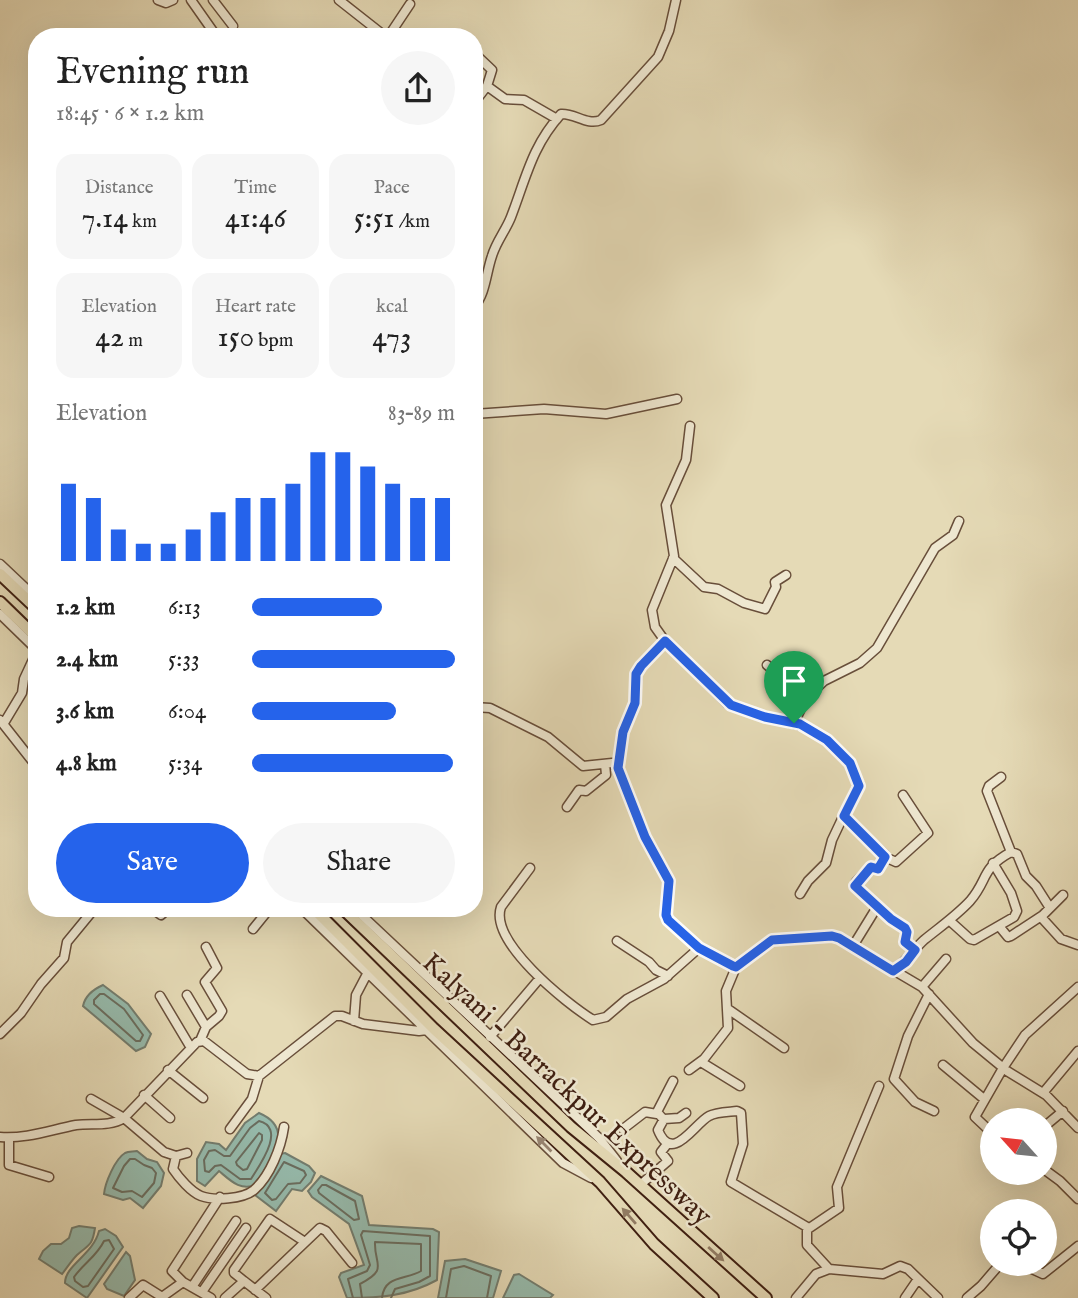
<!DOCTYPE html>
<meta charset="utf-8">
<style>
:root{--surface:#fff;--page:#f6f6f6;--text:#222;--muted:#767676;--accent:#2563eb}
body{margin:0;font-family:"IM FELL English",serif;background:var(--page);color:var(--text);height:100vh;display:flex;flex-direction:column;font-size:26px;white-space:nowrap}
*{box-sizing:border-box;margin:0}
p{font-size:23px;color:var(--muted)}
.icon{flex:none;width:38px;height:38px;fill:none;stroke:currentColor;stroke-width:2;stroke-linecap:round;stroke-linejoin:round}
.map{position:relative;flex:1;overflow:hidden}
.sheet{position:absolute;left:28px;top:28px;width:455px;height:889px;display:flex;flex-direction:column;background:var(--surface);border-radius:28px;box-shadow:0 7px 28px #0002}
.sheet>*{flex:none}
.needle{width:46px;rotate:297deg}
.tools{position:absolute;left:980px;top:1108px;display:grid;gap:14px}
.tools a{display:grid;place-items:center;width:77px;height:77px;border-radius:50%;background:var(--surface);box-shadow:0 7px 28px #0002;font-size:35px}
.pin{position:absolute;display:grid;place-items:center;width:60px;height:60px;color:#fff;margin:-72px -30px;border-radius:50% 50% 50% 0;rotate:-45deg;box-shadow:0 0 7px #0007}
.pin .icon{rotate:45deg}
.round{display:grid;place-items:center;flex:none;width:74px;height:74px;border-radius:37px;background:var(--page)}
.head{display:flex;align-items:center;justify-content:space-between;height:119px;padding:0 28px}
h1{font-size:38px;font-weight:600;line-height:52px}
.stats{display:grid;grid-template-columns:repeat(3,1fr);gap:10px;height:119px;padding:7px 28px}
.stats div{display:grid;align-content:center;border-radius:18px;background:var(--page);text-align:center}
.stats b{font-size:30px;font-weight:600}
.stats small{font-size:19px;font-weight:400}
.stats p{font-size:19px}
.chart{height:196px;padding:14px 28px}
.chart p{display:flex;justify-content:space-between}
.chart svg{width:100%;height:126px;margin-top:7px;stroke:var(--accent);stroke-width:6}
.button{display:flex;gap:14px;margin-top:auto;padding:14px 28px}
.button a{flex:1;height:80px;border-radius:42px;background:var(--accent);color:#fff;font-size:28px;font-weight:600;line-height:80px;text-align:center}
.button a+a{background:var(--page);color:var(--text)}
ul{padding:0 28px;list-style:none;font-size:23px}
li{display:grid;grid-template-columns:112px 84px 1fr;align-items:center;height:52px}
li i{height:18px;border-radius:9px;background:var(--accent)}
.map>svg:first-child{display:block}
</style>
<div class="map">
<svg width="1078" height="1298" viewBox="0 0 1078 1298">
<rect width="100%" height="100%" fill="#e5dab6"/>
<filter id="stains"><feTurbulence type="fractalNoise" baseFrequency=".00286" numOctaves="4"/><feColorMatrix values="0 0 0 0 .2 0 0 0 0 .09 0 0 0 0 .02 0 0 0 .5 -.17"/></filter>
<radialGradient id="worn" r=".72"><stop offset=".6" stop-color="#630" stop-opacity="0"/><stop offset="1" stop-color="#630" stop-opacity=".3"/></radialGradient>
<!-- water -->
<path fill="#96bbad" stroke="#737d6f" stroke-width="2" d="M103,985L128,1004L151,1034L145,1047L136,1051L83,1006C85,996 94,989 103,985Z
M259,1113C297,1129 269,1160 256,1185C240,1191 231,1181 219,1171L205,1186L197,1181V1159L206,1142L219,1144L226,1150L245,1123Z
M137,1151L147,1159L157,1162L164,1173L161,1186L143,1208L130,1198L123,1200L104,1194C105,1183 115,1159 125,1153C129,1151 133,1152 137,1151Z
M285,1153L309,1166L315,1173L311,1182L302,1191L292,1189L276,1211L255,1195L280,1154Z
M321,1176L362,1196L369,1225L433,1229L439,1232L437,1280C408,1296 380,1298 347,1298L339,1277L341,1273L364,1265L349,1224L312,1197L308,1191Z
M79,1226L95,1228C92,1247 89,1244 77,1255C71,1261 67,1268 62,1274L39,1259L43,1251L51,1244H61L69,1238L72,1228Z
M105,1229L116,1236L123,1247L87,1298L65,1283C65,1265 93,1255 99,1231Z
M126,1252L130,1256L135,1280L124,1296L107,1289L104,1284Z
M465,1259L501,1271L493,1298H438L445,1261Z
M519,1274L553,1295L550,1298H503L514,1275Z"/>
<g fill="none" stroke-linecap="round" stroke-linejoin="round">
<!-- shore -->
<path stroke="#6a6d5f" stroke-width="2" d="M100,994H104L124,1009L143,1035L140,1041H136L94,1004V1000Z
M259,1121C287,1128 259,1166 251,1179H240L221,1165L215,1166L209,1172L205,1171L204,1160L209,1151L215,1150L224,1156H230L250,1128Z
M259,1133L262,1135V1140L247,1169L243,1170L237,1165L236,1162Z
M130,1159H135L144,1165L152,1168L156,1173L154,1183L142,1197L132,1191L122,1192L113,1188L124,1166Z
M284,1162L304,1171L306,1175L300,1183L288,1184L276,1199L272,1200L265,1193Z
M322,1185H326L355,1201L359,1219L354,1220L319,1193L318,1190Z
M109,1240L114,1249L88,1286L83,1287L75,1281L74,1277C84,1263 97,1256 104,1241Z
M353,1298L348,1279L367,1271L370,1265L361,1235L363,1231L430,1236V1276L419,1282L395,1289L391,1298
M362,1298L360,1284C389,1269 374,1265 375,1242L421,1244V1271C406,1280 384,1275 382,1298
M446,1298L451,1269L464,1266L491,1276L487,1298"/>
<defs>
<path id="minor" d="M158,0L166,3L173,0
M191,0L217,37
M213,0L233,26
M339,0L386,37
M388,37L410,4
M474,53L492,70L487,86
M474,103L487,86L505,99L524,100L557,119
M474,307C486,293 486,273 492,256C496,242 506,230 511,217C526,178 532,146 561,114C575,113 587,126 601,120L658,57L669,31L676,0
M474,414L544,409L606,414L677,399
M690,426L686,460L666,505L674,556L652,610L655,627L665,641L727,703L758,715L807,727L827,740L848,760L859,783L832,840L826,863L808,881L800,894
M673,558L704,587L718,589L744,603L765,609L776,587L775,582L786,575
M0,564L37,599
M0,614L37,650
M767,665L806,698
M474,707L490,708L548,737L583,766L612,763L618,768L645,837L669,881L666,918L699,948L736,967L772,940L832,936L839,938L922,987L973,1043L1007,1071L1046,1095L1078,1128
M0,720L37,767
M4,723L22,693L24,679L37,651
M794,723L806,698L824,681L860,663L877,648L935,548L953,535L959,521
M618,768L623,731L635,703L637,674L641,666L665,641
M1001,777L989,786L987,791L1011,852
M567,807L579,790L586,791L606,775L605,764
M844,816L885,855L878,869L871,867L856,882V888L891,919L905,927L907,932L905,942L915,950
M885,857L896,862L928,833L903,795
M530,868L501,907C489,942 566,1003 593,1020L606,1017L627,999L664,979L699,948
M151,908L161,915L169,908
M301,908L563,1163L591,1178
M354,908L599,1138L617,1161
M1041,917L1061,939L1078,945
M950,921L970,939L974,940L1014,917L1017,911L1011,893L993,863
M999,926L1008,937L1011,936L1043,915L1063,895
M253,929L270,908
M617,941L649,962L656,970L668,976
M853,946L877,907
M206,947L217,968L205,982L222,1011L219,1016L206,1027
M893,971C906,962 913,950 924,940C940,927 956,916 970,901C989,879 980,869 1011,852L1017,854L1026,876L1036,886L1050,908
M922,987L946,959
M929,994L908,1036L894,1079L915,1102L934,1111
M187,995L206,1027L200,1041
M160,996L191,1048
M728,1009L784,1048
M354,1021L356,995L367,974
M0,1034L21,1013L41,984L64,958L67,942L95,908
M490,1037L540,978
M701,1062L740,1086
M943,1065L984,1099
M168,1070L203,1098
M689,1070L704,1059L728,1028L726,991L736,967
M1043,1093L1078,1051
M144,1095L170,1118
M91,1099L124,1118L164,1152L176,1156L173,1169C179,1178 191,1192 201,1196C214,1201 243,1199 254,1190C270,1176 281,1148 284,1127
M686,1113L679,1118L664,1119L658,1130C672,1165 694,1124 709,1116C716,1112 729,1112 737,1111L741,1113L743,1144L731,1182L807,1227V1245L829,1269
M664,1120L657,1112L673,1081
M1045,1126L1063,1111
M230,1129L252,1099L259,1076
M623,1129L645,1112L657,1114
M992,1133L975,1117L1003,1068L1025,1035L1078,987
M0,1137C26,1139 50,1130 76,1125C93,1123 109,1127 124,1118L197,1042L204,1041L247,1074L259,1076L335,1016H342L363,1024L419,1031L427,1030
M9,1138V1165L49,1177
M176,1156L187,1153
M1045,1170L1060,1181L1078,1199
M640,1185L668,1161L661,1152L668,1143
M808,1229L839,1208L837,1187L879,1086
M1021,1264L1043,1274L1078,1246
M244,1281L234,1273V1270L270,1219L305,1242
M183,1282L172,1271L220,1197
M192,1287L236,1221
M255,1290L320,1228L326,1231L352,1263
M202,1292L246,1228
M129,1298L143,1285L162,1297L183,1282L211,1298
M225,1298L244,1281L266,1298
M796,1298L816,1274L829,1269L883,1274L900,1266L908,1269L938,1298
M905,1298L918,1279
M967,1298L981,1286L1000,1264"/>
<path id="highway" d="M0,574L37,609
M0,602L37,638
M313,908L434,1029L600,1182L654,1244L713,1298
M342,908L571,1127L626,1172L766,1298"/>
</defs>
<!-- minor casing -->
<use href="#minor" stroke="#684e3a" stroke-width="11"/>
<!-- highway casing -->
<use href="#highway" stroke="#3f1f11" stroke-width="14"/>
<!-- minor -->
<use href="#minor" stroke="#eee7d0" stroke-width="8"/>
<!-- highway -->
<use href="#highway" stroke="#e5dab6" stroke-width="10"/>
</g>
<!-- one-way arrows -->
<defs><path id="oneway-solid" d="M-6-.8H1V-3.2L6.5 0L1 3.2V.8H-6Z" transform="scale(1.75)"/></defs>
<use fill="#968370" href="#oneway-solid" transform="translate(544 1144) rotate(-135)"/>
<g fill="#927c64">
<use href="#oneway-solid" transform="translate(629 1216) rotate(-131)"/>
<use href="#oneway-solid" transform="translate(716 1254) rotate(42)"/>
</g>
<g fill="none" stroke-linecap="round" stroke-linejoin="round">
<defs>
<path id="route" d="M665,641L731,705L765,717L800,724L827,740L850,763L859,786L844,816L885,857L878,869L871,867L855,886L891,919L905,928L907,932L905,942L915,950L906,962L893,971L839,938L832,936L772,940L736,967L733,966L699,948L668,920L666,915L669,881L645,837L618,768L623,732L635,703L636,674L641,666Z"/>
</defs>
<!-- route casing -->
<use href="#route" stroke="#fff" stroke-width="14"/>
<!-- route -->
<use href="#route" stroke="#2563eb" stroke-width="9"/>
</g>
<g text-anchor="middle" stroke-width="5" stroke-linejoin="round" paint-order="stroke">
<!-- street labels -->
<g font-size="28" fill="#3f1f11" stroke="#eee7d0">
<text transform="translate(568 1088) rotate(43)" y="10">Kalyani - Barrackpur Expressway</text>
</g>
</g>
<rect width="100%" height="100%" filter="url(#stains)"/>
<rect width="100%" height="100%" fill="url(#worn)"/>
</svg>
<div class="tools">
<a><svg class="needle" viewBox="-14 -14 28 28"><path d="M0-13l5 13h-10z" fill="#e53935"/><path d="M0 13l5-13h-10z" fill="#767676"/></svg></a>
<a><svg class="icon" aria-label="locate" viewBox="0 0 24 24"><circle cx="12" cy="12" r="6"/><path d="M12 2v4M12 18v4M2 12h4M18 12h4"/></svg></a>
</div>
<div class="pin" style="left:794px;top:723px;background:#1e9e55"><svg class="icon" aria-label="arrive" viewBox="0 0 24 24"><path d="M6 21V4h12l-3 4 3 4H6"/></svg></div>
<section class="sheet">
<div class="head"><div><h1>Evening run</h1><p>18:45 · 6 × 1.2 km</p></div><a class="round"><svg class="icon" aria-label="share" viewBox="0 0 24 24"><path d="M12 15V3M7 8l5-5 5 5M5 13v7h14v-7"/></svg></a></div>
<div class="stats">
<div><p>Distance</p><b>7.14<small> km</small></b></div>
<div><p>Time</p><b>41:46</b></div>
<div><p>Pace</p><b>5:51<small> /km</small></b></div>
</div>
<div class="stats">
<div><p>Elevation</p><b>42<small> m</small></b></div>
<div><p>Heart rate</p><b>150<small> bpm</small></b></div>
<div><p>kcal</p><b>473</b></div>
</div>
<div class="chart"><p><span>Elevation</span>83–89 m</p>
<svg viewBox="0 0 160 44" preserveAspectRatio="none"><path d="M5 44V17M15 44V22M25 44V33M35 44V38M45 44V38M55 44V33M65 44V27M75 44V22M85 44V22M95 44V17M105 44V6M115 44V6M125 44V11M135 44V17M145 44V22M155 44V22"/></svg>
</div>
<ul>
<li><b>1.2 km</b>6:13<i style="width:64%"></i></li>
<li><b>2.4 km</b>5:33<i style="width:100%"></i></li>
<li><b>3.6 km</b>6:04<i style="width:71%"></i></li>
<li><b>4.8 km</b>5:34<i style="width:99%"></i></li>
</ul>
<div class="button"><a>Save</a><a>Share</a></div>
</section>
</div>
